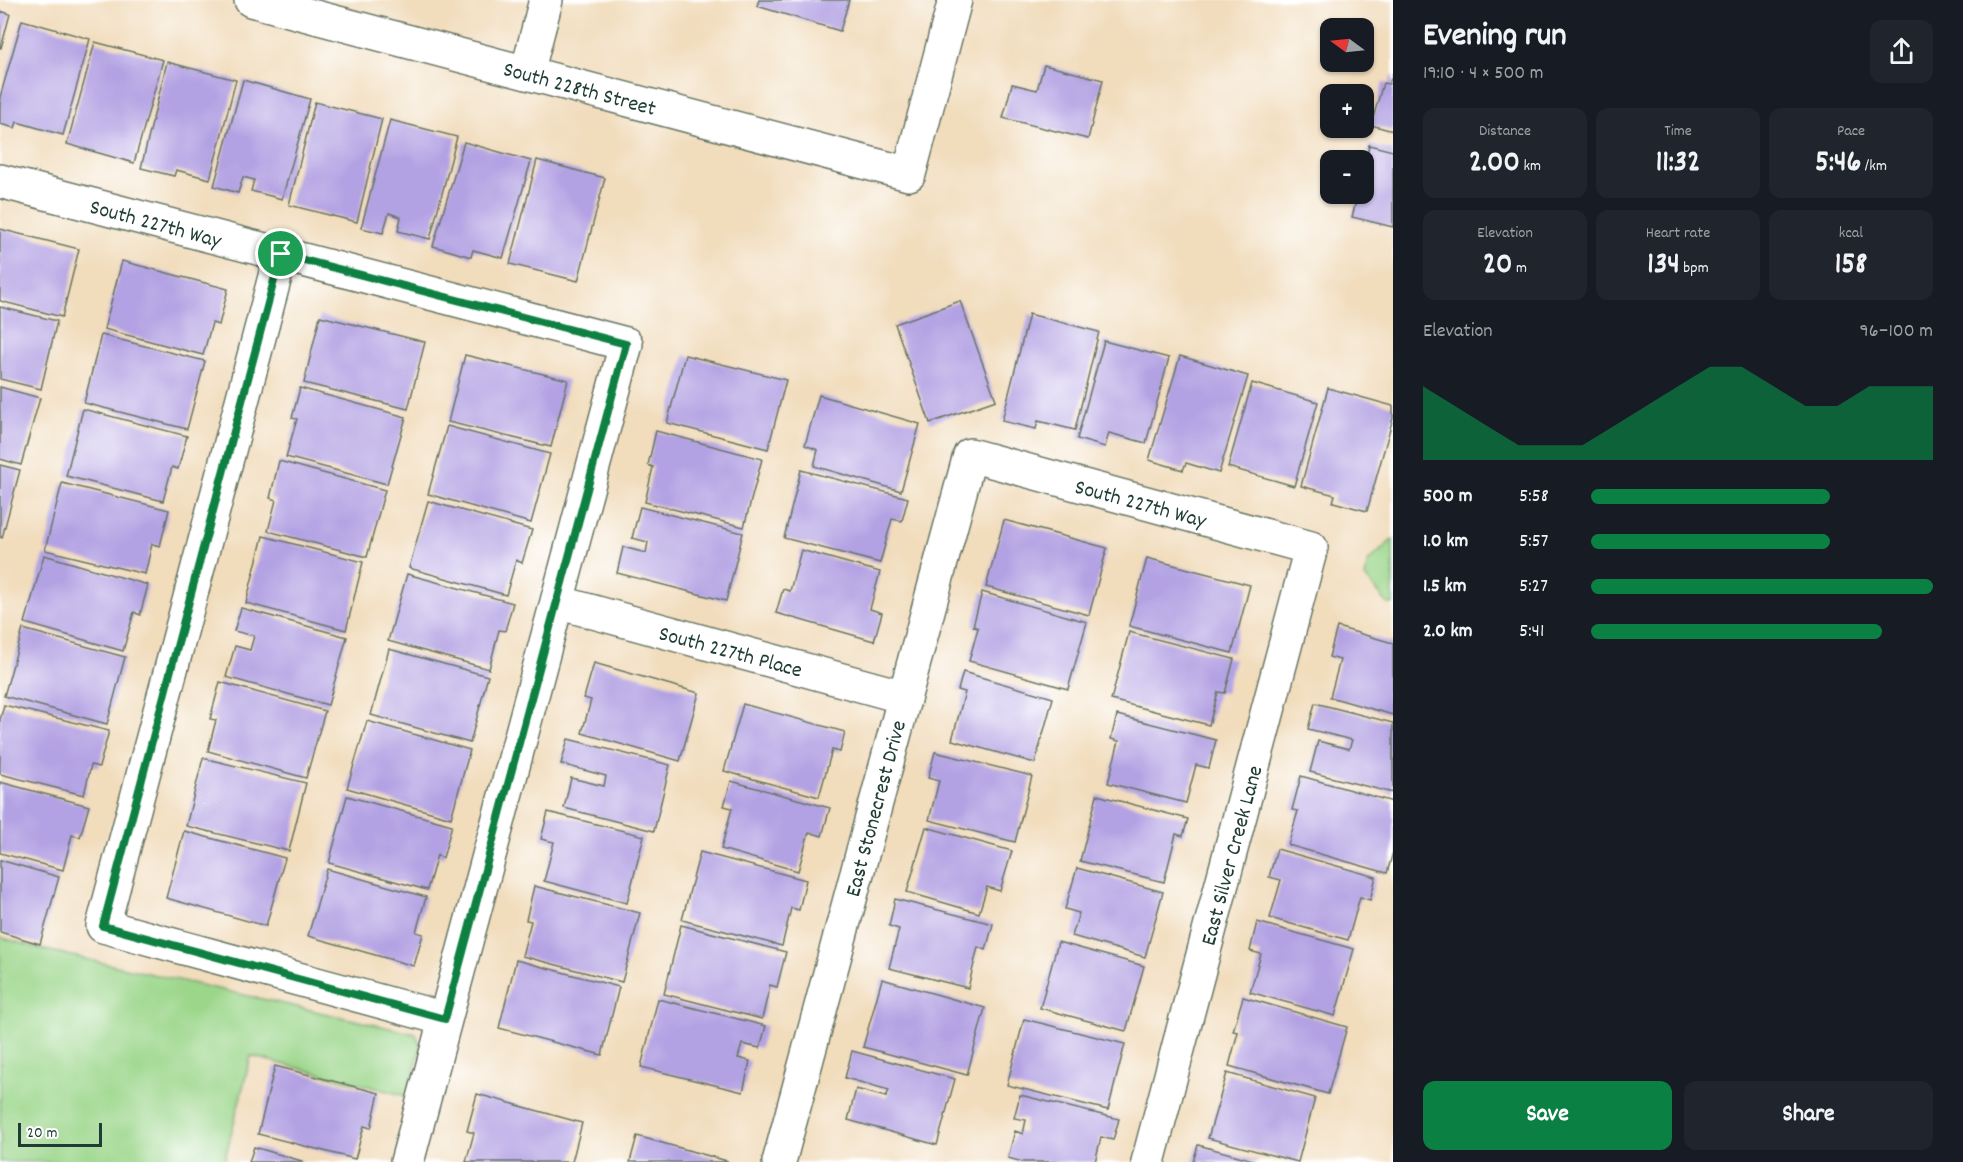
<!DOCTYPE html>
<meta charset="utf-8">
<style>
:root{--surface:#171b24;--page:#20242c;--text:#f1f3f6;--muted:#9ea1a6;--accent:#0b8043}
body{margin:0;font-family:Dekko,sans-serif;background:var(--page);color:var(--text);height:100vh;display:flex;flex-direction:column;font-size:22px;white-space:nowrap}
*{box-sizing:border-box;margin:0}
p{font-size:20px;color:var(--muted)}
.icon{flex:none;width:33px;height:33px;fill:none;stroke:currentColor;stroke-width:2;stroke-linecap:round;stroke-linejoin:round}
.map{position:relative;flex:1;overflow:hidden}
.side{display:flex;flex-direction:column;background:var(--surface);width:570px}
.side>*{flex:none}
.needle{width:39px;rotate:285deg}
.buttons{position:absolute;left:1320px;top:18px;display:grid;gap:12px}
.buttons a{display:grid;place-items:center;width:54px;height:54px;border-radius:12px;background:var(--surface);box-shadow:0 2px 4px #0004;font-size:30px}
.scale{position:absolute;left:18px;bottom:15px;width:84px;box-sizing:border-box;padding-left:6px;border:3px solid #1f3d34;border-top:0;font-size:16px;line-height:21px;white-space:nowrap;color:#1f3d34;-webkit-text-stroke:4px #fff;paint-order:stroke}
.pin{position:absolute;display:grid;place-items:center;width:51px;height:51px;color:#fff;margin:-26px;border:3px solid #fff;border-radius:50%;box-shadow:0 2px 6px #0007}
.round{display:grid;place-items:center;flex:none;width:63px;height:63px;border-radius:12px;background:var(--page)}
.headline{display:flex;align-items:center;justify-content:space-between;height:102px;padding:0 30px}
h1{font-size:33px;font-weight:700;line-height:45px}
.figures{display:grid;grid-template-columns:repeat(3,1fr);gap:9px;height:102px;padding:6px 30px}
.figures div{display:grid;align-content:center;border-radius:12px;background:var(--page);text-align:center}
.figures b{font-size:30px;font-weight:700}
.figures small{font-size:16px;font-weight:400}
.figures p{font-size:16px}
.chart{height:168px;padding:12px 30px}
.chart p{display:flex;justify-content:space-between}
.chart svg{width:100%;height:108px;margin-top:6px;fill:var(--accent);opacity:.7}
.button{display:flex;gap:12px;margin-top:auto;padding:12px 30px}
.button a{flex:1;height:69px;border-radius:12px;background:var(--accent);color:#fff;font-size:24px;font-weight:700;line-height:69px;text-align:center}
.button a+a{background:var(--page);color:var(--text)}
ul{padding:0 30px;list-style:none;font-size:20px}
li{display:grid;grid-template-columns:96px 72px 1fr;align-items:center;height:45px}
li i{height:15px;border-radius:8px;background:var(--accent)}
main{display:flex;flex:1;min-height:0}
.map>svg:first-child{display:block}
</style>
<main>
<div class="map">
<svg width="1393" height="1162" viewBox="0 0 1393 1162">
<rect width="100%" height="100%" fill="#fff"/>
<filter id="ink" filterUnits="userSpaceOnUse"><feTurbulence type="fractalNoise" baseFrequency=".0167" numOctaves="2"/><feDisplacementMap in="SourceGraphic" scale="12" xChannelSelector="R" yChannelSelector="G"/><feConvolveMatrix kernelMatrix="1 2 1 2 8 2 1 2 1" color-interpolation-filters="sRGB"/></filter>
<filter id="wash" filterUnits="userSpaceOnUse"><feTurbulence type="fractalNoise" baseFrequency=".008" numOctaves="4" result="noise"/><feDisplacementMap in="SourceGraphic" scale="24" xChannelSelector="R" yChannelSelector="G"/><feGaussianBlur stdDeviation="1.35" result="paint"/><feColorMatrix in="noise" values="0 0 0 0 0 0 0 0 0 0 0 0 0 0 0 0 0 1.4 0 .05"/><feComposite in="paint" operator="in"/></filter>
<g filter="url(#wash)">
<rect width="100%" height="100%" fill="#f1dcbb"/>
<!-- green -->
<path fill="#9bd68a" stroke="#5d8a5f" stroke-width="1.5" d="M1393,539V604H1388L1365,577L1368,562Z
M0,937L37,948L416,1034L421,1047L407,1096L251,1056L224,1162H0Z"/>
<g id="blocks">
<!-- building -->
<path fill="#b3a2e3" d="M759,0H849L840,31L757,6Z
M0,11L10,14L1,48H0Z
M22,20L90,39L63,135L17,122L15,128L0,124V97Z
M95,42L163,60L134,163L67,144Z
M167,62L236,80L210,179L176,170L174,176L141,168Z
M1044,65L1103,80L1088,139L1003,118L1012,84L1037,90Z
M1393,73V131L1371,125L1383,83L1389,84Z
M243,80L310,99L282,199L251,191L254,180L243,177L238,193L214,186Z
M315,102L382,119L357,222L289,205Z
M390,120L457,137L430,239L398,231L401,217L389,213L383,233L361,228Z
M464,142L531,161L503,258L473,250L471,257L433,246Z
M1369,145L1393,151V227L1352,217L1358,194H1364V170Z
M537,160L605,178L578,281L510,264Z
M0,229L79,249L62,317L0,301Z
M122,261L228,289L219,325L212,323L203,355L104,329Z
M960,301L996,400L930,423L895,324Z
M0,307L57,321L41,389L0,379Z
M1029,314L1099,332L1075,430L1038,421L1036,429L1002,421Z
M320,316L425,342L408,409L304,383Z
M101,335L205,361L187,429L84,403Z
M1104,341L1169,358L1146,443L1109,433L1105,447L1077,439Z
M465,355L568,380L551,447L448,422Z
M685,355L786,380L768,449L667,423Z
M1180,356L1248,376L1219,473L1186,463L1183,470L1149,460Z
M1252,383L1318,402L1294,486L1228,467Z
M0,387L40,398L21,465L0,459Z
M300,388L406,417L387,484L286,457L297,419L292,418Z
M1328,388L1393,406V418L1367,511L1333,502L1335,495L1301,486Z
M819,395L920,424L901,491L814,466L818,450L805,445Z
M83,409L187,436L178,469L172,467L163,501L66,476Z
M447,426L550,454L531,523L428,494Z
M656,431L762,459L744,527L645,502L653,467L648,465Z
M279,461L385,490L367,557L268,531L276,500L270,498Z
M0,465L20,470L2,538L0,537Z
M801,470L908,498L902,521L892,519L880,563L784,538Z
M62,483L169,510L160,546L152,544L145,574L45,550Z
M428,501L532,530L522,563L516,560L506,595L409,568Z
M640,507L743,533L726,601L617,573L623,547L646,553L648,542L632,538Z
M1004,520L1107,548L1089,615L986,587Z
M263,536L363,562L346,630L246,603Z
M801,550L880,572L870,609L882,613L874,641L776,613L783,589L790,591Z
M44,555L148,585L140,615L134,612L123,651L25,623Z
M1147,558L1250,585L1232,653L1129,626Z
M407,574L513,603L505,631L499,630L489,669L388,641Z
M982,592L1087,622L1068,689L969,661L978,628L973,626Z
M241,608L347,637L328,705L226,677L235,646L250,650L254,636L234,631Z
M1337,627L1393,643V715L1330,697L1340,660L1329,657Z
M23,629L125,657L107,724L4,696Z
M1129,632L1234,659L1225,693L1218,692L1209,725L1111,700Z
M389,649L488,676L470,743L371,715Z
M594,663L699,693L680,761L582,733L591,700L584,698Z
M963,672L1053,698L1035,763L952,740L965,692L958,690Z
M220,682L325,711L306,778L208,751L216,720L210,719Z
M1315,703L1393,723V793L1310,772L1318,741L1349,749L1352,740L1308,729Z
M743,704L845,732L840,752L832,750L819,797L724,771Z
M4,705L109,731L99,767L91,765L84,795L0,774V720Z
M1117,715L1216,740L1209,768L1196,765L1186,803L1108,783L1119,741L1111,739Z
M367,721L470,750L451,818L347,788Z
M568,739L670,765L654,831L564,808L571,778L604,786L606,776L561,764Z
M935,752L1032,776L1015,842L929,820L939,781L928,778Z
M203,758L306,783L289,851L186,826Z
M1301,776L1393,802V852L1387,873L1288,845L1298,811L1292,810Z
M731,781L830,808L822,836L809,832L798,871L721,849L732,808L724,806Z
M0,782L89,806L80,837L72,835L63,870L0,853Z
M1097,795L1188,819L1183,836L1176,834L1164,882L1080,861Z
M347,796L452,825L443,858L437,855L427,890L329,863Z
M548,812L644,836L627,903L544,881L554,842L541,839Z
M926,827L1012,851L1000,891L987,887L979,913L907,892Z
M184,831L285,858L266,926L166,898Z
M1277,849L1376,877L1370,900L1360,897L1348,940L1270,918L1281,880L1269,877Z
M700,852L806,880L799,910L791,908L782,946L682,920Z
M0,860L59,877L40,944L0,932Z
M1077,868L1163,892L1145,957L1072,936L1079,913L1065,909Z
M327,869L426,897L416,932L423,934L414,966L308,936Z
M534,886L640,913L622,982L522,956L531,921L526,920Z
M895,899L993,924L986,950L978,947L968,988L889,968L899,929L889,926Z
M1257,922L1354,949L1335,1016L1250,992L1261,954L1250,951Z
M681,925L786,952L777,987L770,985L762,1019L664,994Z
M1058,942L1144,966L1126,1031L1040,1008Z
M516,960L619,987L602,1055L499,1028Z
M882,979L985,1008L967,1075L863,1047Z
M1243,997L1347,1027L1328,1094L1229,1066L1238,1032L1233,1031Z
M658,999L766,1026L760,1048L742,1044L738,1058L750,1061L743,1092L641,1067Z
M1024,1019L1125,1044L1108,1110L1007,1085Z
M852,1051L955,1079L937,1145L848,1120L856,1089L886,1097L889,1090L845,1078Z
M275,1066L379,1093L371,1128L364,1126L355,1159L258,1134Z
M1227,1073L1315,1098L1298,1162L1208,1138Z
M477,1094L582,1123L572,1162H466L474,1133L467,1131Z
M1020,1095L1119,1119L1113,1140L1101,1137L1095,1162H1023L1008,1158L1015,1131L1023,1134L1026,1120L1014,1118Z
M637,1136L727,1161L726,1162H630Z
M1198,1145L1257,1161V1162H1193Z
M254,1147L302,1161V1162H249Z"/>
</g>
</g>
<g filter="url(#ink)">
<use href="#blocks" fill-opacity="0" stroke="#687563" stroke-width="1.5"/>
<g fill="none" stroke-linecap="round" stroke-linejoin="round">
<defs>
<path id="minor" d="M251,0L909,174L955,0
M527,73L546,0
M0,181L626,344L407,1162
M281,254L103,926L445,1019
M557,602L904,697
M779,1162L970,455L1311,548L1148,1162"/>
</defs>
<!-- minor casing -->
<use href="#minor" stroke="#687563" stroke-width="36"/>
<!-- minor -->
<use href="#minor" stroke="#fff" stroke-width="33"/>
</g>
</g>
<g fill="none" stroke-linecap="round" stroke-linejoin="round" filter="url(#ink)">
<defs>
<path id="route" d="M281,254L626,344L445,1019L103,926Z"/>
</defs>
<!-- route casing -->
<use href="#route" stroke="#fff" stroke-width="12"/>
<!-- route -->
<use href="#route" stroke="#0b8043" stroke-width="8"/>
</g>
<g text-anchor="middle" stroke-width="4.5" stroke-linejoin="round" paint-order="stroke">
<!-- street labels -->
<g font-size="22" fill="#1f3d34" stroke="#fff">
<text transform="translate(580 87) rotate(15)" y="8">South 228th Street</text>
<text transform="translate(156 222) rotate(15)" y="8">South 227th Way</text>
<text transform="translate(1141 502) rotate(15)" y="8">South 227th Way</text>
<text transform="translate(731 650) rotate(15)" y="8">South 227th Place</text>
<text transform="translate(874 808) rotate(-75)" y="8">East Stonecrest Drive</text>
<text transform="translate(1230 855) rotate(-75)" y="8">East Silver Creek Lane</text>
</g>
</g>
</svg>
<div class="buttons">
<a><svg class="needle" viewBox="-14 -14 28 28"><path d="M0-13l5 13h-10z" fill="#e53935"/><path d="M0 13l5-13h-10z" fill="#9ea1a6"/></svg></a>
<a>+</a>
<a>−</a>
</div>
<div class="scale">20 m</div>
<div class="pin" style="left:281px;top:254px;background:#1e9e55"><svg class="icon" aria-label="arrive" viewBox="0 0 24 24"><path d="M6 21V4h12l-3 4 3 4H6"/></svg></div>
</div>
<section class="side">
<div class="headline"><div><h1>Evening run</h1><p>19:10 · 4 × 500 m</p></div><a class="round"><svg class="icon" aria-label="share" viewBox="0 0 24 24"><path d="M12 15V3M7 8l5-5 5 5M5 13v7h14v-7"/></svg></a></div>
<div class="figures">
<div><p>Distance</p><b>2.00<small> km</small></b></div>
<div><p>Time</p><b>11:32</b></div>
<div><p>Pace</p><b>5:46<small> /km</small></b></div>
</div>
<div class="figures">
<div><p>Elevation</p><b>20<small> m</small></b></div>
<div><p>Heart rate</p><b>134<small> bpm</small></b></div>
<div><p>kcal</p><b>158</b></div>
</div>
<div class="chart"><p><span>Elevation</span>96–100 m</p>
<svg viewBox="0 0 160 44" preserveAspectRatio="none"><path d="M0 44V14L10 22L20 30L30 38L40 38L50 38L60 30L70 22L80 14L90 6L100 6L110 14L120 22L130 22L140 14L150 14L160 14V44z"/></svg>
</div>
<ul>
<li><b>500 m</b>5:58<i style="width:70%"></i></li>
<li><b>1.0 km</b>5:57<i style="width:70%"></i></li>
<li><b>1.5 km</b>5:27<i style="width:100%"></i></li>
<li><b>2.0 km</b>5:41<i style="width:85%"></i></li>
</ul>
<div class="button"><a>Save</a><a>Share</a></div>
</section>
</main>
